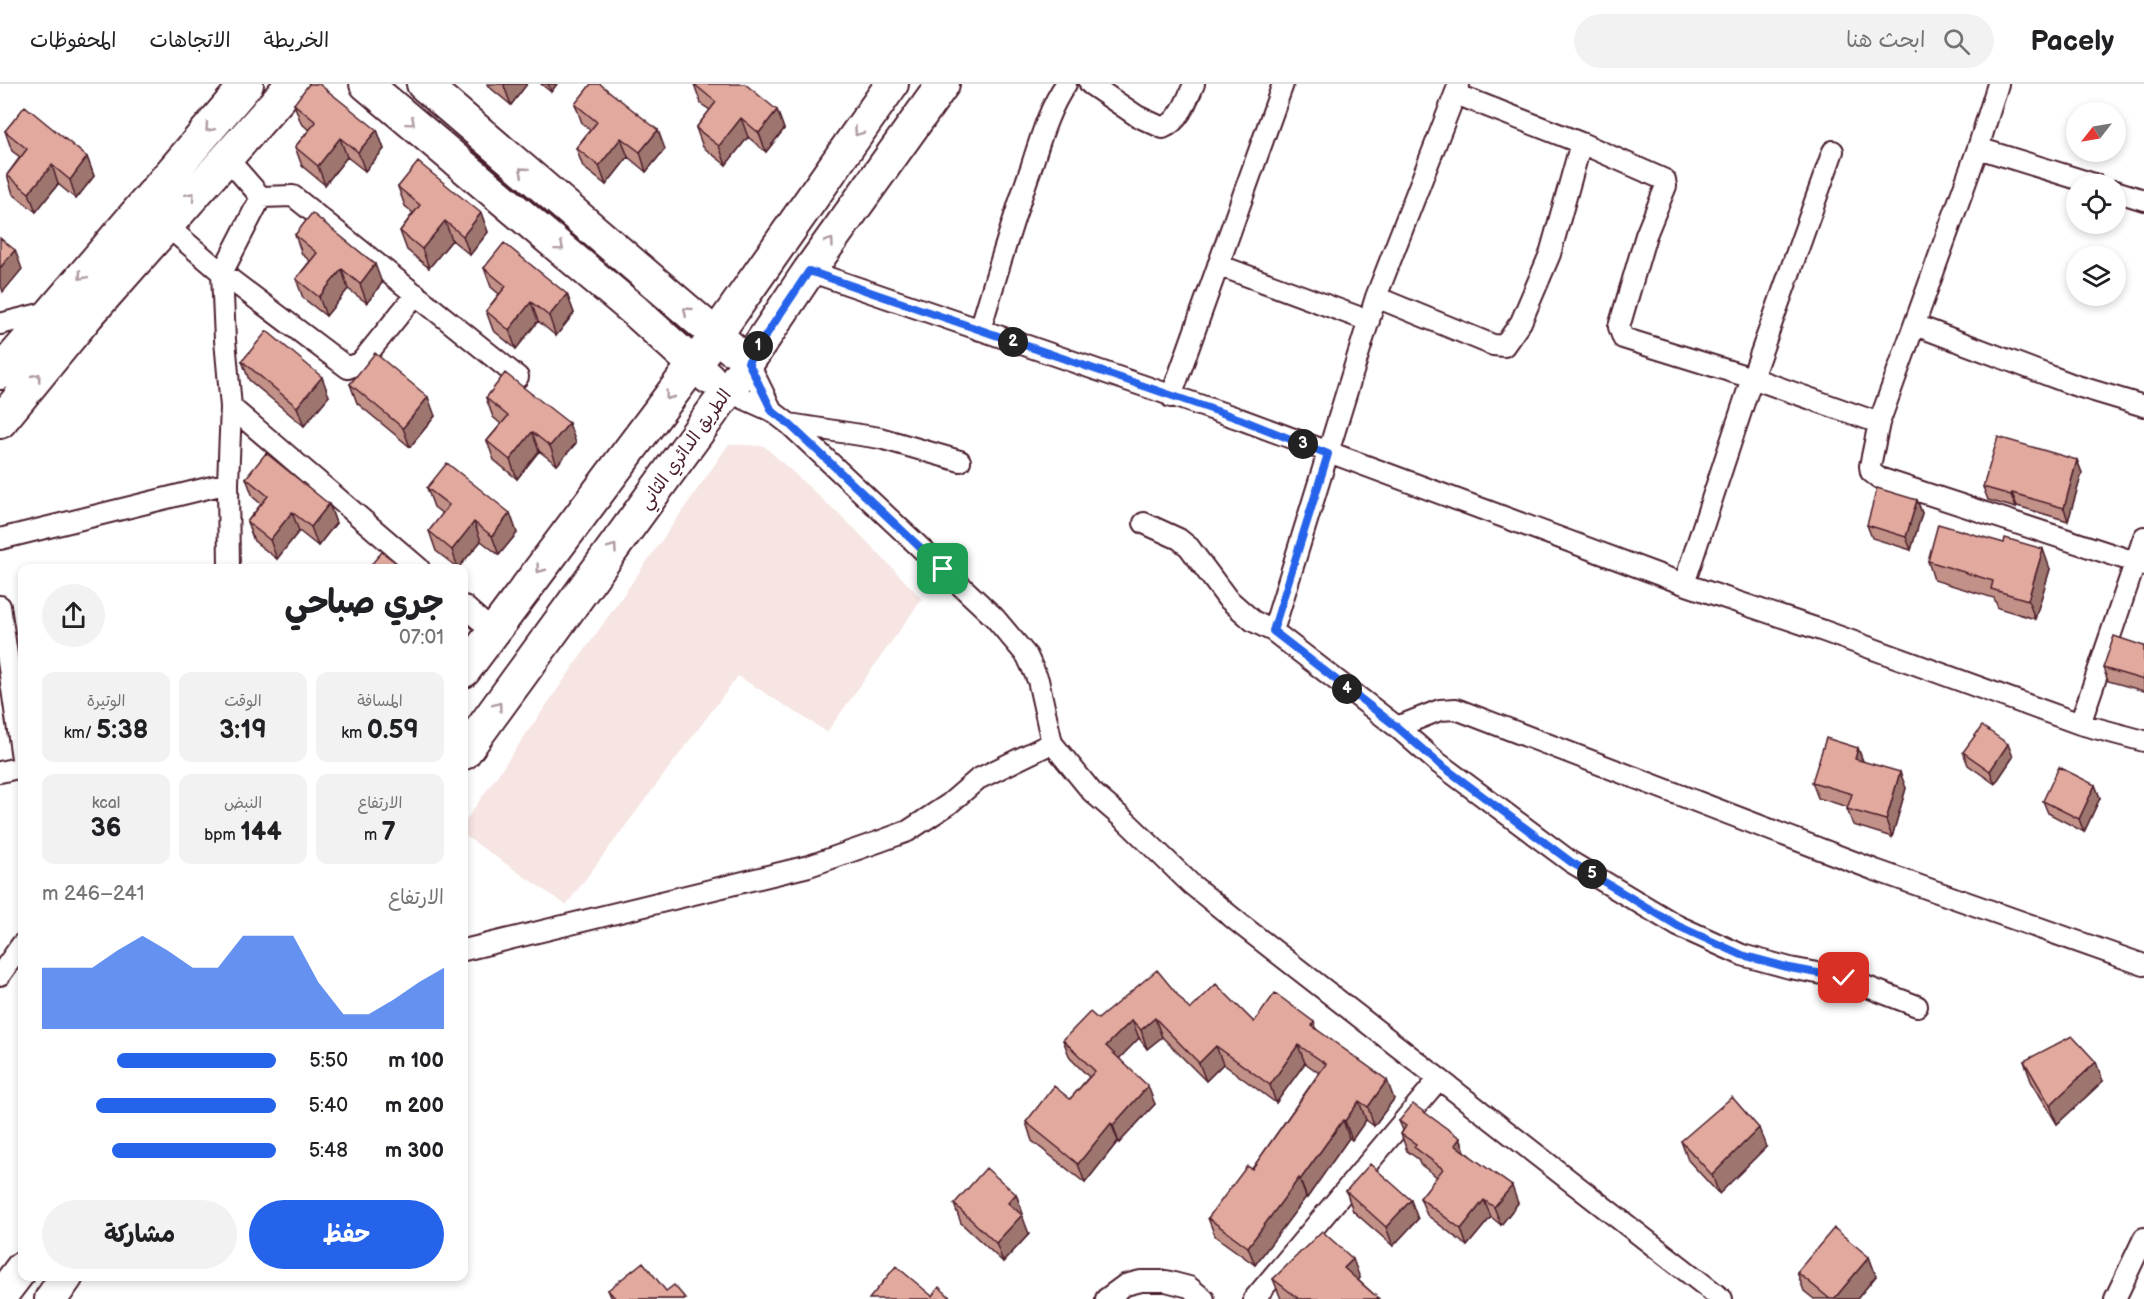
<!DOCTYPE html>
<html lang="ar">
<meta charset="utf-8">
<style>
:root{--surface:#fff;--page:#f2f2f2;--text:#202124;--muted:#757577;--line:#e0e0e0;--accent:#2563eb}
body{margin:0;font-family:"Balsamiq Sans","Playpen Sans Arabic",sans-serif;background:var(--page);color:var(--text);direction:rtl;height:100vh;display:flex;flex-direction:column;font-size:22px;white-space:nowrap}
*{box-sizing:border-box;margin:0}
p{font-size:20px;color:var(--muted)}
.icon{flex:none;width:33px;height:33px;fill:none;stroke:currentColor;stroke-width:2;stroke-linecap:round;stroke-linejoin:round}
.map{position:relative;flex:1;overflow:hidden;direction:ltr}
.sheet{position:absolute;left:18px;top:480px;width:450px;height:717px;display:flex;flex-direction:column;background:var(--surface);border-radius:12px;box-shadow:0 3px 9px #0003;direction:rtl}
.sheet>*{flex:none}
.needle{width:39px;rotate:239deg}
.tools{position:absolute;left:2066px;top:18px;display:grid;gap:12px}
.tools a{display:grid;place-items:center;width:60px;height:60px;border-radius:50%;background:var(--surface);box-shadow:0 3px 9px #0003;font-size:30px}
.pin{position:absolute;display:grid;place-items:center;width:51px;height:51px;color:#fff;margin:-26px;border-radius:12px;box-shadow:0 3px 9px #0006}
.km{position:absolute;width:30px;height:30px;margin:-15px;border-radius:50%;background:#222;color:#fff;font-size:16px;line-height:30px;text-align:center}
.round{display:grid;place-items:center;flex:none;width:63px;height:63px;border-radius:32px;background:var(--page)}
.summary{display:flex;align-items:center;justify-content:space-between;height:102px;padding:0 24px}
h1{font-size:33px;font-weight:700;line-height:45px}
.stats{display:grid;grid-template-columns:repeat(3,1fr);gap:9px;height:102px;padding:6px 24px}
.stats div{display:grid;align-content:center;border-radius:12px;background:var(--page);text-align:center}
.stats b{font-size:26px;font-weight:700}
.stats small{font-size:16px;font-weight:400}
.stats p{font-size:16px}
.chart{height:168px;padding:12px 24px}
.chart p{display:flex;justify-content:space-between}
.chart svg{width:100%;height:108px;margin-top:6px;fill:var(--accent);opacity:.7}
.cta{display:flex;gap:12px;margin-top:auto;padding:12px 24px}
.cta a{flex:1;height:69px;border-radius:36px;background:var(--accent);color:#fff;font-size:24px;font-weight:700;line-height:69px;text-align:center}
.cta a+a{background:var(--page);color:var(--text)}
ul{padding:0 24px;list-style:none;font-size:20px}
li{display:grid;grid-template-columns:96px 72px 1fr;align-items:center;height:45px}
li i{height:15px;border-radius:8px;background:var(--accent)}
header{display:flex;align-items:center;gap:36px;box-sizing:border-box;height:84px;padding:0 30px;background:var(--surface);border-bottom:2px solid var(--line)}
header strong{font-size:28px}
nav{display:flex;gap:33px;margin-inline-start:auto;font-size:21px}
.search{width:420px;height:54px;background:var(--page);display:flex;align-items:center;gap:15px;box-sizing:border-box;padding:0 21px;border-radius:33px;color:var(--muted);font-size:22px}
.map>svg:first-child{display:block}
</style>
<header>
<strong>Pacely</strong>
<div class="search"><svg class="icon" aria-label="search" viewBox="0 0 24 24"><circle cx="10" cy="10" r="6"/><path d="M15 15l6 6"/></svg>ابحث هنا</div>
<nav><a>الخريطة</a><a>الاتجاهات</a><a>المحفوظات</a></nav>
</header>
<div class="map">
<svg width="2144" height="1215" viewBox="0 0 2144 1215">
<rect width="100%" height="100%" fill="#fff"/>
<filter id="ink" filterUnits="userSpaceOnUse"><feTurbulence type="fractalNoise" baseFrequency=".0167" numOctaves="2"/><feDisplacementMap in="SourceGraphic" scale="12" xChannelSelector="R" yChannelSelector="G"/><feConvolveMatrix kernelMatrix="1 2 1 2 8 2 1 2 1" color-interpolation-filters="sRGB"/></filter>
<g filter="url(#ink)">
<!-- built -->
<path fill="#f6e5e2" d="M729,360L764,362L854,444L922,515L827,648L738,592L566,821L464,751V739Z"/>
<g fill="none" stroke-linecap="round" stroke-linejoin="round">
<defs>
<path id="street" d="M1090,0L1137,32L1163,44C1180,37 1187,16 1194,0
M1998,0L1978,64L1879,339L1870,382L1871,388L1879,394L2144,481
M1456,10L1581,59L1665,96L1666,102L1646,151L1619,243L1623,254L1752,294L1879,339
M1978,64L2094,100
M226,73L261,113L222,189L225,256L231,323L228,399L229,484
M2115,107L2144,116
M261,113L293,112L518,293
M166,141L222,189L348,284L361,278L416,210
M1218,181L1369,237
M809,187L1240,335L1684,500L1821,546L2080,640L2144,657
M1376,213L1493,261L1504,262L1521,238L1550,170L1581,59
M0,240L52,227
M1915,241L2074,301L2144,322
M980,246C996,192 1012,138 1031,84C1040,56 1049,24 1066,0
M748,278L772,327
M727,307L772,327L789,340L994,533L1027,572L1038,596L1052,659L1092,708L1128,739L1191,800L1244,843L1722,1215
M1171,313L1283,0
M231,323L419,484
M789,340L880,354L960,377
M1144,439L1179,455L1189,463L1227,514L1253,537L1273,547L1397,643L1437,678L1571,778L1678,842L1742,871L1790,884L1844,894L1917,922
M0,455L228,399
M1684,500L1752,294L1833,67
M0,522L22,674
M464,522L493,548
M1273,547L1376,213L1459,0
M2080,640L2144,453
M1397,643L1440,626L1456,625L1875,786L2144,881
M0,688L22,683
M464,866L809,782L878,758L908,747L949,720L978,695L1052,659
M0,891L22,860
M1106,1215L1125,1201L1141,1197H1166L1189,1203L1204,1215
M1254,1215L1438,996
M2115,1215L2144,1154"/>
<path id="primary" d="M366,0L635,227L709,294
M423,0L731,264
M0,289L247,0
M0,338L87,232L292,0
M464,587L716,251L892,0
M464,669L738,293L809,187L943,0
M0,1213L22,1184
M51,1215L67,1192"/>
</defs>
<!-- street casing -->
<use href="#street" stroke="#4a1f2b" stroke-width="24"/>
<!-- primary casing -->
<use href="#primary" stroke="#4a1f2b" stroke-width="36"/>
<!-- street -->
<use href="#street" stroke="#fff" stroke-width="20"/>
<!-- primary -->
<use href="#primary" stroke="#fff" stroke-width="32"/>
</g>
<!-- wall -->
<path fill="#c29188" stroke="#4a1f2b" stroke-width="1.5" d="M487,0H527L511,21L488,2Z
M541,0H557L551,8Z
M694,0L777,26L784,45L766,68L748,53L726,81L703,63L696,44L710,26L701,20Z
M294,20L377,46L384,65L365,87L347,73L325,101L302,82L295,63L309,46L301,39Z
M575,20L665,65L646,88L628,73L606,101L583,83L576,64L590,46L582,39Z
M5,47L87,73L94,92L76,115L58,100L36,128L13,110L7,91L20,73L12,67Z
M398,103L481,129L488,148L470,171L452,156L429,184L407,166L400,147L413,129L405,122Z
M295,151L382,199L367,219L348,205L326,232L303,214L296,195L310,177L302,170Z
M484,184L567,210L574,229L556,252L538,237L516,265L493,246L486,227L499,210L491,203Z
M242,277L329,312L304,342L249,296Z
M350,300L435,332L410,363L357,319Z
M486,314L576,359L557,381L539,367L517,395L494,376L487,357L501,340L493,333Z
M2077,376L2082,389L2068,437L2017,422L2016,424L1988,416L1983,403Z
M246,394L329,420L336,439L318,462L299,447L277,475L254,457L247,438L261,420L253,413Z
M427,404L510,429L517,449L499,471L481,457L458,484L436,467L429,447L443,430L434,423Z
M1917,416L1922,429L1911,466L1872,454L1867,441Z
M1928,477L2050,485L2035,535L1998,524L1994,514L1934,496Z
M2144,562V607L2108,597L2103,584Z
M1858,664L1863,677L1906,704L1892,753L1853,741L1847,725L1848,723L1818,714L1812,698Z
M1963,668L2013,673L1995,700L1968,681Z
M2095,701L2100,714L2084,748L2048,729L2043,717Z
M1190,926L1254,938L1317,946L1394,1015L1374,1042L1366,1036L1352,1056L1349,1054L1307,1114L1306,1113L1255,1181L1215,1152L1208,1134L1252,1085L1319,989L1305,979L1276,1019L1223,980L1206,997L1162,953L1147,965L1139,954L1119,974L1155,1020L1119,1059L1118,1057L1085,1099L1032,1057L1026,1038L1070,1015L1089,993L1070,974L1063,956L1098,935Z
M2024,977L2103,997L2057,1040L2031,997Z
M1399,1037L1460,1054L1465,1067L1518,1119L1501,1141L1491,1133L1467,1162L1427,1131L1420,1114L1437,1093L1420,1080L1418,1075L1407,1067L1401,1050L1403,1046Z
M1681,1057L1766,1063L1719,1110L1688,1076Z
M1346,1107L1418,1135L1393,1162L1353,1127Z
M1016,1110L1023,1130L1021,1131L1029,1150L1003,1178L961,1139L954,1120Z
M1869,1173L1876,1192L1857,1215H1814L1804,1207L1797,1188Z
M1360,1194L1358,1196L1379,1215H1281L1273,1195Z
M608,1206L686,1215H612Z"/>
<!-- shaded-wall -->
<path fill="#9e766f" stroke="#4a1f2b" stroke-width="1.5" d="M505,0H527L511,21L504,2Z
M548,0H557L551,8Z
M777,26L784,45L766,68L759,49Z
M741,34L748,53L726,81L719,62Z
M377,46L384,65L365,87L358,68Z
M658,46L665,65L646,88L640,68Z
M340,54L347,73L325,101L318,82Z
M621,54L628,73L606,101L599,82Z
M87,73L94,92L76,115L70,96Z
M52,81L58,100L36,128L29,109Z
M481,129L488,148L470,171L463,152Z
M445,137L452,156L429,184L422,165Z
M15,166L22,185L3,208L0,199V184Z
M375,180L382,199L367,219L360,200Z
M342,185L348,205L326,232L319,213Z
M567,210L574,229L556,252L549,232Z
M531,218L538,237L516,265L509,246Z
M322,293L329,312L304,342L297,323Z
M428,313L435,332L410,363L403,344Z
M569,339L576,359L557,381L550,362Z
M532,348L539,367L517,395L510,376Z
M2077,376L2082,389L2068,437L2064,424Z
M2012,409L2017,422L2016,424L2011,411Z
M1917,416L1922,429L1911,466L1906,453Z
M329,420L336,439L318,462L311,443Z
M292,428L299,447L277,475L270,456Z
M510,429L517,449L499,471L492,452Z
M474,438L481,457L458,484L452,466Z
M2043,465L2050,485L2035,535L2028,516Z
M2008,660L2013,673L1995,700L1990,687Z
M1858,664L1864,681L1855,675Z
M1900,688L1906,704L1892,753L1886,736Z
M2095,701L2100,714L2084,748L2079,735Z
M1155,934L1162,953L1147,965L1141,946Z
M1132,936L1139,954L1113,981L1106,962Z
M1314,938L1321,956L1312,942Z
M1298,961L1305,979L1276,1019L1270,1001Z
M1216,962L1223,980L1206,997L1199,979Z
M2096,978L2103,997L2057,1040L2050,1021Z
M1387,996L1394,1015L1374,1042L1368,1023Z
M1148,1002L1155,1020L1119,1059L1113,1041Z
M1359,1017L1366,1036L1352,1056L1345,1037Z
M1343,1036L1349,1054L1307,1114L1300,1096Z
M1111,1039L1118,1057L1085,1099L1078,1080Z
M1759,1044L1766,1063L1719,1110L1712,1091Z
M1460,1054L1466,1071L1455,1061Z
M1299,1094L1306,1113L1255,1181L1248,1163Z
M1512,1102L1518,1119L1501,1141L1494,1123Z
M1016,1110L1023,1130L1015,1138L1008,1119Z
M1411,1116L1418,1135L1393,1162L1386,1143Z
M1484,1116L1491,1133L1467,1162L1461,1145Z
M1022,1131L1029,1150L1003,1178L996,1159Z
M1869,1173L1876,1192L1857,1215H1834Z
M1353,1175L1360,1194L1351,1203L1344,1184Z"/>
<!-- building -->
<path fill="#e2a99e" stroke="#4a1f2b" stroke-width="1.5" d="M309,0H319L377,46L358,68L340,54L318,82L295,63L316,38L294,20Z
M591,0H600L658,46L640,68L621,54L599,82L576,64L597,38L575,20Z
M694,0H745L777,26L759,49L741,34L719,62L696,44L716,18Z
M25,22L87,73L70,96L52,81L29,109L7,91L27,65L5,47Z
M418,78L481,129L463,152L445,137L422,165L400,147L420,121L398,103Z
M312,129L375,180L360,200L342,185L319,213L296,195L317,169L295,151Z
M0,154L15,166L0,184Z
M504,159L567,210L549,232L531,218L509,246L486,227L506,202L484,184Z
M267,247L322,293L297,323L242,277Z
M375,269L428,313L403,344L350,300Z
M505,289L569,339L550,362L532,348L510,376L487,357L508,332L486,314Z
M1998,353L2077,376L2064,424L2012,409L2011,411L1983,403Z
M266,369L329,420L311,443L292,428L270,456L247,438L268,412L246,394Z
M447,379L510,429L492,452L474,438L452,466L429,447L449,421L427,404Z
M1877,404L1917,416L1906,453L1867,441Z
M1938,440L2004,459L2005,454L2043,465L2028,516L1991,505L1993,497L1928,477Z
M382,468L403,484H368Z
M2114,552L2144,562V596L2103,584Z
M1982,642L2008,660L1990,687L1963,668Z
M1826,654L1858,664L1855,675L1900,688L1886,736L1847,725L1852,710L1812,698Z
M2059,683L2095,701L2079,735L2043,717Z
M1157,886L1190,926L1216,900L1254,938L1275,909L1314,938L1312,942L1387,996L1368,1023L1359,1017L1345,1037L1343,1036L1300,1096L1299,1094L1248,1163L1208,1134L1247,1082L1252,1085L1326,980L1298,961L1270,1001L1216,962L1199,979L1155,934L1141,946L1132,936L1106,962L1148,1002L1113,1041L1111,1039L1078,1080L1026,1038L1054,1002L1070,1015L1095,987L1063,956L1090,928L1098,935Z
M2072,952L2096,978L2050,1021L2024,977Z
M1732,1013L1759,1044L1712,1091L1681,1057Z
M1413,1020L1460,1054L1455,1061L1512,1102L1494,1123L1484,1116L1461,1145L1420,1114L1443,1085L1414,1063L1416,1060L1401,1050L1406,1042L1399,1037Z
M1370,1080L1411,1116L1386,1143L1346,1107Z
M986,1084L1016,1110L1008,1119L1022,1131L996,1159L954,1120Z
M1834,1144L1869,1173L1834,1215H1830L1797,1188Z
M1322,1147L1353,1175L1344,1184L1379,1215H1299L1273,1195Z
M643,1178L666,1207L674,1201L686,1215H616L608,1206Z
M896,1182L932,1212L939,1203L952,1215H869Z"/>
<!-- one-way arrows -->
<defs><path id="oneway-chevron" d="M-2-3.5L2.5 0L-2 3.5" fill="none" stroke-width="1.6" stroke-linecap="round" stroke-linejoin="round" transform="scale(1.5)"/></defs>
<g stroke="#ae9aa0">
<use href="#oneway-chevron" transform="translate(411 38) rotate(40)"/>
<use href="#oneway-chevron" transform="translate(209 44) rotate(131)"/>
<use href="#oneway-chevron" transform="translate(858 48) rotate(125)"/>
<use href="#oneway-chevron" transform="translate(523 87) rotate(-139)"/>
<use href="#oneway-chevron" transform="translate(191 112) rotate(-49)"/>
<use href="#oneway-chevron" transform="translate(830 158) rotate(-54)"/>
<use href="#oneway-chevron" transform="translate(560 163) rotate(40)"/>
<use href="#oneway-chevron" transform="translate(82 192) rotate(131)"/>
<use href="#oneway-chevron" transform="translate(687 227) rotate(-139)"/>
<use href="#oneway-chevron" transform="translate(37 293) rotate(-51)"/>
<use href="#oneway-chevron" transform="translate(669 312) rotate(127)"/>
<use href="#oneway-chevron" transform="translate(613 464) rotate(-54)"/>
<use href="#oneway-chevron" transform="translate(540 485) rotate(127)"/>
<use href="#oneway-chevron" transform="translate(498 622) rotate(-54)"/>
</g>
</g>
<g fill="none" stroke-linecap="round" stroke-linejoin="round" filter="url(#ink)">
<defs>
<path id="route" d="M943,485L789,340L772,327L748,278L809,187L1240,335L1328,370L1273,547L1397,643L1437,678L1571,778L1678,842L1742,871L1790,884L1844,894"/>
</defs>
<!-- route casing -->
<use href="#route" stroke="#fff" stroke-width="12"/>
<!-- route -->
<use href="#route" stroke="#2563eb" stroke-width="8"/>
</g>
<g text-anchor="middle" stroke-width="4.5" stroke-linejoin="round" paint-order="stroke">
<!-- street labels -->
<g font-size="18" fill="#4a1f2b" stroke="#fff">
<text transform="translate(685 365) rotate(-54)" y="6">الطريق الدائري الثاني</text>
</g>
</g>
</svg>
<div class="tools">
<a><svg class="needle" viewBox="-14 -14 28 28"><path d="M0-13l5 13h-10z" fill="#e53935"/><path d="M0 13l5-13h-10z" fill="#757577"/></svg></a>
<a><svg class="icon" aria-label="locate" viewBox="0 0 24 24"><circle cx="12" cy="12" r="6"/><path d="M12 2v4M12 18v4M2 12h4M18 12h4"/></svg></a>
<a><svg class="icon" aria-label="layers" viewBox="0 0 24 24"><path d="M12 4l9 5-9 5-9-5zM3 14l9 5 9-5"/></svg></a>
</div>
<div class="pin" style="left:943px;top:485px;background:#1e9e55"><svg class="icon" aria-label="arrive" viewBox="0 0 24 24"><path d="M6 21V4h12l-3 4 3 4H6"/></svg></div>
<div class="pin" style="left:1844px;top:894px;background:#d93025"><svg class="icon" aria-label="check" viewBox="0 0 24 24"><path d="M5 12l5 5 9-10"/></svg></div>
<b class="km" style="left:758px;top:262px">1</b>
<b class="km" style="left:1013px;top:258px">2</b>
<b class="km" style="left:1303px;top:360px">3</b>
<b class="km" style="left:1347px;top:605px">4</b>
<b class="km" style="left:1592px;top:790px">5</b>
<section class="sheet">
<div class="summary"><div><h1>جري صباحي</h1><p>07:01</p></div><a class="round"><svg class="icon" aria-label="share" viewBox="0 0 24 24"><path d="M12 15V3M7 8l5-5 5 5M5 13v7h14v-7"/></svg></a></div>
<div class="stats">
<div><p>المسافة</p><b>0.59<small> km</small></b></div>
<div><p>الوقت</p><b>3:19</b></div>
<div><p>الوتيرة</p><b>5:38<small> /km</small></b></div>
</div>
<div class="stats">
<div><p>الارتفاع</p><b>7<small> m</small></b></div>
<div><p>النبض</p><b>144<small> bpm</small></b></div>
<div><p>kcal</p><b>36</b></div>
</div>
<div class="chart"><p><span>الارتفاع</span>241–246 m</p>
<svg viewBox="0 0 160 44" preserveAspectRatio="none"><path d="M0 44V19L10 19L20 19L30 12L40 6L50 12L60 19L70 19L80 6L90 6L100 6L110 25L120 38L130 38L140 32L150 25L160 19V44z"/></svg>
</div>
<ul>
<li><b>100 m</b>5:50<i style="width:68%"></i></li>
<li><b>200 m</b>5:40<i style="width:77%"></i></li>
<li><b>300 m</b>5:48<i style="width:70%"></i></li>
</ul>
<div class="cta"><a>حفظ</a><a>مشاركة</a></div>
</section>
</div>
